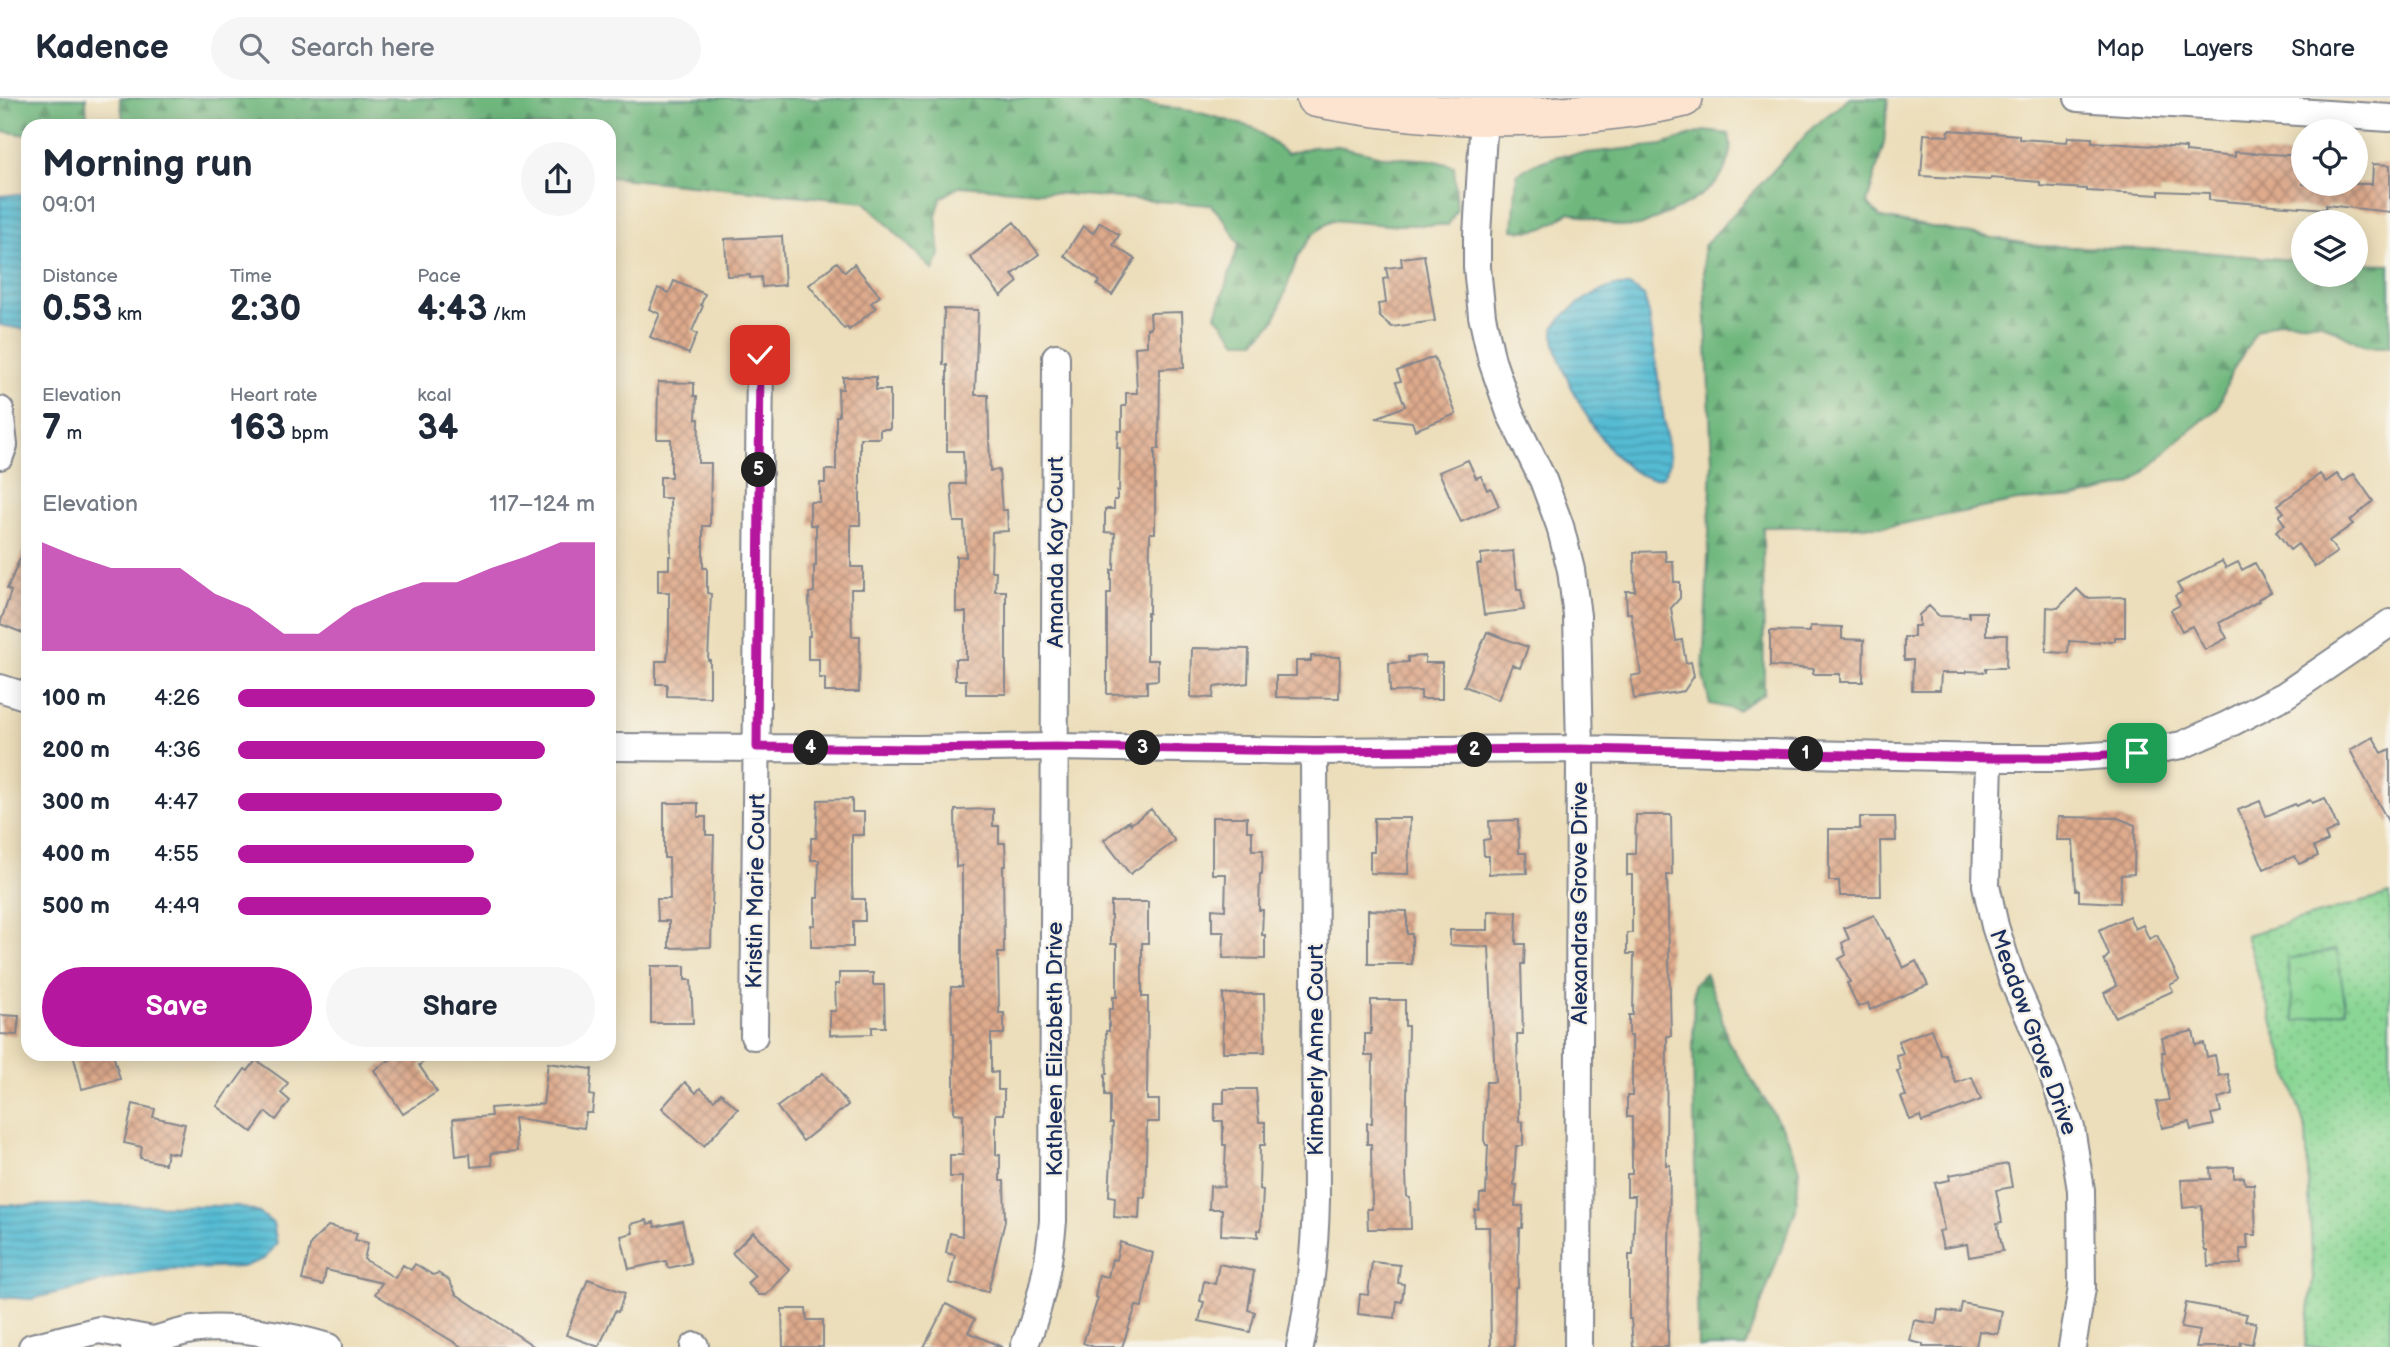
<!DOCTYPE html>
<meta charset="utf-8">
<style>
:root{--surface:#fff;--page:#f6f6f7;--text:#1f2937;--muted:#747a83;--line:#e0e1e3;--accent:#b5179e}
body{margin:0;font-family:"Balsamiq Sans",sans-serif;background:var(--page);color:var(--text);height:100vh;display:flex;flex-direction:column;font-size:26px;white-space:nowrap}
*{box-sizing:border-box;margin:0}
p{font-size:23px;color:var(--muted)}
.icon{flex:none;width:38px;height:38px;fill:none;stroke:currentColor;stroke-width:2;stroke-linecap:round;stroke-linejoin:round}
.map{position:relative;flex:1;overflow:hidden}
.panel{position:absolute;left:21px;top:21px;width:595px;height:942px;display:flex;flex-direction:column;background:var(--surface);border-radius:21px;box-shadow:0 4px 18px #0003}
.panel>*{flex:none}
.tools{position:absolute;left:2291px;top:21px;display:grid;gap:14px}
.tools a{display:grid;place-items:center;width:77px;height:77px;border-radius:50%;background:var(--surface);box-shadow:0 4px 18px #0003;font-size:35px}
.pin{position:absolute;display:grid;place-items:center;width:60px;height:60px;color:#fff;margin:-30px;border-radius:14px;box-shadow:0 4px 10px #0006}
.km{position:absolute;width:35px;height:35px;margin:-18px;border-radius:50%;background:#222;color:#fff;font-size:19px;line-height:35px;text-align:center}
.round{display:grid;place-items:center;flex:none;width:74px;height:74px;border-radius:37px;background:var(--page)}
.summary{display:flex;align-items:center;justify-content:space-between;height:119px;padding:0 21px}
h1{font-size:38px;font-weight:600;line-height:52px}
.metrics{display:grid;grid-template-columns:repeat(3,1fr);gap:10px;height:119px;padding:7px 21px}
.metrics div{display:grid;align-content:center}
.metrics b{font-size:35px;font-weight:600}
.metrics small{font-size:19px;font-weight:400}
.metrics p{font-size:19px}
.chart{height:196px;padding:14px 21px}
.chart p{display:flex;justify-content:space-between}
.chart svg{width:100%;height:126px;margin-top:7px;fill:var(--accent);opacity:.7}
.button{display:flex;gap:14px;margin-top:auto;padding:14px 21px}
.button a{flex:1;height:80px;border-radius:42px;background:var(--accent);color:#fff;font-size:28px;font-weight:600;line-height:80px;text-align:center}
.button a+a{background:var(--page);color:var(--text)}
ul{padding:0 21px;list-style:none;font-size:23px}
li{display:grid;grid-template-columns:112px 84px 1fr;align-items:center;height:52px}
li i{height:18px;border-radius:9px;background:var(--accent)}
header{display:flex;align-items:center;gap:42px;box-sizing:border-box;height:98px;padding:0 35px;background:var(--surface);border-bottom:2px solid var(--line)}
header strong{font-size:33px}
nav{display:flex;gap:38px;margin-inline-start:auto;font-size:24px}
.search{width:490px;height:63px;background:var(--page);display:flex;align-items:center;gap:18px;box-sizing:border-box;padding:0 24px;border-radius:38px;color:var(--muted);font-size:26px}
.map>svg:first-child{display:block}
</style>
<header>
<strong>Kadence</strong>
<div class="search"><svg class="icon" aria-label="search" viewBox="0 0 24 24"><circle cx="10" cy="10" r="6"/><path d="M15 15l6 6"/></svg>Search here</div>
<nav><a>Map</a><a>Layers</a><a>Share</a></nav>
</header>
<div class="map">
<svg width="2390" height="1249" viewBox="0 0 2390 1249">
<defs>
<pattern id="grass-dots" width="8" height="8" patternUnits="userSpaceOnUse" patternTransform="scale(1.75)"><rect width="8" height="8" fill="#8ad694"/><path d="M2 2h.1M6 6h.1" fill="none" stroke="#76b882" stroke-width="1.8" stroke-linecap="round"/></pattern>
<pattern id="forest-firs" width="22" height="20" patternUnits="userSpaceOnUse" patternTransform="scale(1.75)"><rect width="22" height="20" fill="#6fb77e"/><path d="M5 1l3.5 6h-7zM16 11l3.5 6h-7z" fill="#5a956a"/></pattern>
<pattern id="park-crowns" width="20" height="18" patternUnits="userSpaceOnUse" patternTransform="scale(1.75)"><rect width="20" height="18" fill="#8ad694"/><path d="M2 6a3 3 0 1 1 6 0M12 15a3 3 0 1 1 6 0" fill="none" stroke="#76b882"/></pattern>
<pattern id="water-rules" width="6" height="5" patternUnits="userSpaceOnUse" patternTransform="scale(1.75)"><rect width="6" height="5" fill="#55bbd3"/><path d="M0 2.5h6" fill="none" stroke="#4698ae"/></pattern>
<pattern id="building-cross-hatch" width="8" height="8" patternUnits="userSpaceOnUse" patternTransform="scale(1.75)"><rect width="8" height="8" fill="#deaa8c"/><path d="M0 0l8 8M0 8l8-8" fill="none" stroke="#b38b76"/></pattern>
</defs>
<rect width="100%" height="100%" fill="#f7f3e8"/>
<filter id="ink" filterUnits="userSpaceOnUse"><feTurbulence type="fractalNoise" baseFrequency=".0143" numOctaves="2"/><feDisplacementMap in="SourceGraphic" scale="14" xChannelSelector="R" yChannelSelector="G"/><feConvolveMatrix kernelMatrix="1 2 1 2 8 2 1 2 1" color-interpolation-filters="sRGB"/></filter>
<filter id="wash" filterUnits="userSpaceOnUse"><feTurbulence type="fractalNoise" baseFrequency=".00686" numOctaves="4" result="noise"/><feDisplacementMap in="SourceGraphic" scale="28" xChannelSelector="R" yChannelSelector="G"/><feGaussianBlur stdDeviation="1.57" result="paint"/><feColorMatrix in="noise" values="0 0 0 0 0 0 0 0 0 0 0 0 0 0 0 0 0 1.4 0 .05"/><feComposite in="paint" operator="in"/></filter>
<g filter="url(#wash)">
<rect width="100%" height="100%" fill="#ecdeba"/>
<!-- grass -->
<path fill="url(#grass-dots)" stroke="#528279" stroke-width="2" d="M2390,796V1249H2305L2313,1180L2306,1033L2246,837Z"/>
<!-- forest -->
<path fill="url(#forest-firs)" stroke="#45736e" stroke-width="2" d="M0,0H86L87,28H28V37L0,33Z
M120,0H1109L1197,14L1254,30L1287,56L1312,49L1338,48L1387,59L1432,62L1454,68L1457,111L1448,127H1387L1332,122L1313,136L1298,158L1275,222L1255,243H1237L1216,217L1239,146L1224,121L1211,107L960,88L941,100L936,118L940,157L933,172L865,104L609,79V28H124Z
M1850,0H1888L1884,45L1867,105L1881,120L2039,148L2179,152L2303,163V177H2356V165L2390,166V249H2366L2322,225L2279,223L2257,233L2231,275L2218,310L2177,343L2131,386L2080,399L2018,403L1891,428L1763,429L1764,595L1737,612L1710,606L1703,578L1712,365L1703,149L1815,27Z
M1704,33L1729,36C1739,78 1698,103 1664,117C1656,120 1647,126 1639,128C1618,132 1590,119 1569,114C1548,130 1540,135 1513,132L1517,76L1534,66L1558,58L1662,47Z
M1705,875L1717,903L1728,943L1786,1036L1799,1070L1796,1112L1745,1249H1698L1693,949L1694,886Z"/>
<!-- park -->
<path fill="url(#park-crowns)" stroke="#528279" stroke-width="2" d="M2337,852L2346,912L2295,924L2287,861Z"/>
<!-- water -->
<path fill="url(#water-rules)" stroke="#387598" stroke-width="2" d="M21,96H28V232L0,227V98Z
M1614,188H1629L1644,198L1649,216L1670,364L1664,378C1619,396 1563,281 1555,246C1554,241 1554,234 1554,229C1572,207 1587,198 1614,188Z
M0,1107L238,1108L259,1115L273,1125L277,1146L264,1161L243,1169L166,1172L126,1178L31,1201L0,1199Z"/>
<g id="blocks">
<!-- building -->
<path fill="url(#building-cross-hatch)" d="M1949,32L2019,37V41L2067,44L2068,39L2092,40V44L2186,50V54L2235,59V54L2303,58V86H2372L2373,66L2390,67V114L2326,107V111L2209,102V95L2159,93V97L2087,93V91L2040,88V84L1991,80L1990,82L1921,78L1924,36L1948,38Z
M1014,124L1039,156L1012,177L1018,184L1001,198L970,159Z
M1100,124L1119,137L1113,147L1135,161L1112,197L1097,187L1100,183L1064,158L1083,128L1093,135Z
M782,138L785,187L762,189L761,179L750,180V177L727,178L725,141Z
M1424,157L1435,223L1392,229L1380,219L1378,206L1386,205L1383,181L1388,180L1386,170L1402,168L1401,160Z
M837,164L845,174L854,166L880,198L871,205L876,210L849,232L847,229L844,231L809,187Z
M674,183L705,196L701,207L703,208L692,233L697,236L689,256L650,239L660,216L649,211L658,190L669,195Z
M944,211L978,212L975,297H988L990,373L999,372L1002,412H1007L1008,433L992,434L991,473H996L995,493H1006V596H966V582H955V561H966V514H956V458L966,459L964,424H954L951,386H965L963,353H947V267H943Z
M1182,214L1184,270L1160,271L1159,351H1155V435H1150L1149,515H1147V562H1158V582L1147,583V595L1107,596V495H1111V472H1114L1115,435L1105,434V411H1114V402H1117V393H1119L1120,350H1117L1118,333H1122V308H1126V295H1137L1135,249L1147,248V230H1151L1150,215Z
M1434,259L1456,316L1415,332L1412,324L1376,320L1405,308L1396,284L1401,283L1397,273Z
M843,279H876V292H890V331H880V340H860V427H851V469H863V491H851L852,538H860L859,594H825V580H819V561H808V538H810L809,495L814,494V468H816V427H810V404H820V385H825V372H836V318H839L838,291H843Z
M658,284L694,285V298H697L696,321H699L698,365H711L710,428H703V470H707V495L711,496L708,562H710V599L667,598V586H656V563H667L669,538V494H658V471H669V458H671L670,400H660V379H671V341H657Z
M1468,362L1476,380L1481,378L1487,392L1491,390L1499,408L1461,424L1439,374Z
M2320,376L2326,384L2337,376L2343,384L2354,376L2373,403L2350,423L2353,426L2329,443L2337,454L2315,469L2298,446L2290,452L2276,433L2285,427L2279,418L2284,414L2278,407Z
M28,442V537L0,526L11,493L7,491Z
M1513,453L1517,491H1521L1524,512L1484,517L1477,466H1481V456Z
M1665,453L1666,463H1673L1674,484H1680V500L1671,510L1676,543L1682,542L1686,565L1691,564L1694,578L1684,593L1634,601L1631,578L1641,576L1631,515H1627L1626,493H1635L1634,454Z
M2222,463L2226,470L2238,464L2242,472L2255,465L2271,494L2258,501L2259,503L2219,525L2227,540L2205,552L2192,528L2182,533L2171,512L2180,507L2175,498L2182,494L2177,486Z
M2077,491L2086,500L2125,499V539H2115V543H2099V545L2069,543L2068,555L2046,554L2047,509L2058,510Z
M1929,508L1939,518L1969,519V514H1986V537H2007L2006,570H1986V574L1966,573V575H1941L1940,592H1912L1913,562H1904V539H1914V528H1919V517Z
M1810,528L1842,529V541L1864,542L1863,584H1840V576H1813L1814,571L1770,568V533L1810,534Z
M1487,534L1528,549L1520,570L1512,567L1498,602L1464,588Z
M1192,550L1249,551L1248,585L1214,589L1213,600L1191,599Z
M1311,558L1340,559L1339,600L1276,599V578H1296V563H1311Z
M1425,558V565H1442V601H1421V593L1390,594L1389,565L1408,564V559Z
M2373,639L2382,655L2390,651V727L2350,652Z
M2325,700L2338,730L2325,736L2328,743L2314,749L2318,758L2299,766L2295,758L2264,771L2238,712L2260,703L2266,718L2295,706L2296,708L2310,702L2312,705Z
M852,701V714H864V737H852V789L853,801H865V823H853V849H811V827H815V800H818L819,762H811V740H816L818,702Z
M664,705H698V719H706V737H714L711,849L669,850V823H658L657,801H670L669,760H664Z
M993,711V728H999V745H1005L1006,768H1003L1004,855H998L999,915H1004V936H991V975L998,974V992H1004V1016H996V1057H1000V1083H1004L1005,1123L988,1194L949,1185L955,1157L946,1155L950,1135L962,1138V1079H950V1057H963V1016L954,1015V935H952L951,889H962V768L956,769L955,712Z
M1151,711L1175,743L1130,776L1104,742L1129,723L1131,726Z
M1636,717H1671L1672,777H1667L1671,938H1667L1666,1067H1670L1668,1249H1633L1631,1221H1629V1157H1633L1635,1098H1627V1076H1632V1019H1627V998H1632V938H1629V917H1633L1634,856H1627V835H1632V777H1627V756H1635Z
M1212,719H1247V733H1252V752H1263L1262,776H1260L1259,812H1263L1262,837H1265V861L1223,860L1224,834H1212V811L1225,812L1226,776H1212Z
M1860,719H1895L1896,743H1880L1881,798H1840L1839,783H1829V731H1860Z
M2058,719L2118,720L2135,727L2134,776L2121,777L2120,805L2079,803V792H2076L2073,742H2057Z
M1374,720H1410L1408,776L1370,775V754H1374Z
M1518,722L1519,755H1526L1527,775L1489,776V758H1484L1483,742L1490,741L1489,723Z
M1111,804H1148V845H1142V899H1148L1147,1002H1159V1024H1147L1145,1100L1140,1099L1139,1121L1114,1119L1115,1099L1109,1098L1113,1025H1110V997H1105V976H1107L1106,933H1109V911H1113V899H1117V846H1111Z
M1368,812L1407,813V836H1412V866H1368Z
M1488,813L1517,814L1516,846H1525L1524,866H1521L1523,936H1517L1519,1023L1523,1024V1048H1516L1514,1087H1517L1515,1108H1523L1522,1130H1519L1518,1189H1515L1514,1249H1491L1489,1129H1474L1475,1112H1479L1480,1096H1486L1488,1047H1486L1484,1042L1486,984H1495L1489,849L1450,847V832H1488Z
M1874,817L1887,841L1889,840L1903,870L1916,863L1928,887L1870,912L1868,905L1858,909L1847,885L1850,884L1839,861L1846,857L1842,845L1849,841L1844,830Z
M2129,818L2135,831L2143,827L2149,841L2157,837L2179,882L2170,887L2173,893L2115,919L2104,895L2117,888L2104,862L2109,857L2099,832Z
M651,868H685V882H691L693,925H651Z
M839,875H873V887H884L885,929H872V936L830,937V913H836L835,886H839Z
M1223,896H1264L1265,954H1223Z
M1371,902H1405V928H1408L1406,1075L1407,1099L1410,1100L1411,1131H1368L1367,1111H1372L1371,1046H1367V1025H1372L1373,958H1365V936H1371Z
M0,917L19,918L17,937L0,936Z
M1931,931L1941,957L1945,956L1956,985L1972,979L1981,1002L1922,1024L1920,1018L1910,1022L1901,999L1906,998L1897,973L1901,972L1896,957L1903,955L1898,943Z
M2193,933L2196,947L2204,945L2207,959L2215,957L2219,978L2228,976L2233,996L2218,1000L2221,1014L2211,1016L2214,1027L2191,1032L2189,1024L2162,1030L2156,1004L2169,1002L2163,972L2162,954H2165L2162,940Z
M73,956H113L120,981L82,991Z
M399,956H436L419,967L437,994L403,1016L374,972Z
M256,962L288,985L281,995L290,1003L276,1022L266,1014L252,1034L217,1008L231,988L232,989L245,971L248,973Z
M548,965L592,971L590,997L594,998L592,1015H586L584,1030L514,1020L517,1053L491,1055L492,1067L471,1069L470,1056L456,1058L453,1021L491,1018L490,1010L543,1006Z
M823,975L848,1007L803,1043L777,1009Z
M685,984L696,995L700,990L714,1002L721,995L738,1011L704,1048L662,1010Z
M1224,991H1256L1259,1024H1265V1047H1260L1259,1091L1263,1092L1261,1132H1258V1139L1221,1137L1222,1111H1209L1210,1088L1224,1089L1226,1047H1223V1023H1215V1005H1224Z
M133,1006L155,1011L153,1019L185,1026L178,1056L167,1054L165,1066L140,1060L142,1049L124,1045Z
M2008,1066L2012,1089L1996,1092L2002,1124L1997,1125L2003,1153L1969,1159L1967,1146L1943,1150L1939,1133L1944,1132L1935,1085L1950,1082L1949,1077Z
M2234,1069V1080L2244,1079L2245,1086H2254L2256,1137H2247L2248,1151H2240L2241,1166L2208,1168L2207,1153H2205L2202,1140V1108L2183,1110L2181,1082L2211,1081L2210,1070Z
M647,1122L648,1126L654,1124L655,1129L682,1123L691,1165L668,1170L666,1163L629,1171L621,1138L633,1135L631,1126Z
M328,1128L357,1135L355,1142L368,1145L364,1161L395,1180L403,1167L411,1172L415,1166L433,1177L438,1175L449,1182L456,1196L535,1249H462L375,1196L382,1185L326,1172L323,1187L302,1182L311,1145Z
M753,1134L790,1172L766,1197H759L747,1185L755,1178L732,1155Z
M1120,1144L1153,1155L1142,1209L1136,1208L1122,1249H1094L1083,1245L1098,1200L1095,1199L1099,1177L1108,1179L1112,1161L1116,1162Z
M1372,1164L1400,1167L1398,1185L1404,1186L1402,1204L1397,1203L1395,1220L1358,1216L1360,1196L1368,1197Z
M1219,1166L1254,1173L1248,1212L1255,1214L1250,1234L1199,1223L1204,1204L1200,1203L1204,1183L1215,1186Z
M588,1181L625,1195L618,1214L615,1213L599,1249L566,1237Z
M1962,1205L2002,1213L1998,1236L1979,1233L1976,1249H1923V1246L1910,1243L1914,1222L1936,1226L1938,1212L1960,1215Z
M2186,1205L2247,1216L2245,1223L2256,1225L2252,1246L2241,1244L2240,1249H2196L2200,1233L2181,1230Z
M946,1206L975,1221L968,1234L1002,1249H924Z
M782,1211H806L807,1222H823V1249H783Z"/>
</g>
</g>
<g filter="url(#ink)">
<use href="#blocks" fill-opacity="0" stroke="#84868c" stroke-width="2"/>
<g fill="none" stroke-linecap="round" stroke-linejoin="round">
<defs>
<path id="street" d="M1485,0L1477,137V169L1482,218L1492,263L1510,315L1543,382L1560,428L1571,472L1577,518L1580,651L1578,1249
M2078,0L2390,20
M0,312L4,347L0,358
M0,590L28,599
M609,649L915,651L1054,649L1314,653L1580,651L1989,660H2062L2137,655L2182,647L2225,628L2285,597L2390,525
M1989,660L1986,787L1995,828L2011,878L2047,960L2071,1030L2081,1092L2082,1190L2072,1249
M754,938L760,257
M32,1249L99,1232L153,1242
M134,1249C153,1242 172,1236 192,1232C231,1226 291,1238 328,1249
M694,1249L695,1248
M1024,1249C1041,1208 1049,1167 1053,1123L1056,259
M1300,1249C1310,1200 1315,1151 1316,1101L1314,653"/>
<path id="secondary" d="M1315,0C1409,18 1503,24 1599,14C1628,11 1656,7 1684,0"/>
</defs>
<!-- street casing -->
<use href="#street" stroke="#84868c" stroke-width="30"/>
<!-- secondary casing -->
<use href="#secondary" stroke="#84868c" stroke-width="40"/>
<!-- street -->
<use href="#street" stroke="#fff" stroke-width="26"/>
<!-- secondary -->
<use href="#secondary" stroke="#fde4d0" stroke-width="37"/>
</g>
</g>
<g fill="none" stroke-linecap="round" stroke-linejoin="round" filter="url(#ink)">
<defs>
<path id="route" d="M760,257L757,649L915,651L1055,649L1314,653L1580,651L1989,660H2062L2137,655"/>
</defs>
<!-- route casing -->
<use href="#route" stroke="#fff" stroke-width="14"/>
<!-- route -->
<use href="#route" stroke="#b5179e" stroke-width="9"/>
</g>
<g text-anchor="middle" stroke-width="5" stroke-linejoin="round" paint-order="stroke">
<!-- street labels -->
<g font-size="23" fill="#1b2f5e" stroke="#f7f3e8">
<text transform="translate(1055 454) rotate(-90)" y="8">Amanda Kay Court</text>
<text transform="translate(755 793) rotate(-89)" y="8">Kristin Marie Court</text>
<text transform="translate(1579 805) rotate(-90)" y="8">Alexandras Grove Drive</text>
<text transform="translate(2034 934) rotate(70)" y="8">Meadow Grove Drive</text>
<text transform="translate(1054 951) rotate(-90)" y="8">Kathleen Elizabeth Drive</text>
<text transform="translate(1315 952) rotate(-90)" y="8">Kimberly Anne Court</text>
</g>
</g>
</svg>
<div class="tools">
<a><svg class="icon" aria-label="locate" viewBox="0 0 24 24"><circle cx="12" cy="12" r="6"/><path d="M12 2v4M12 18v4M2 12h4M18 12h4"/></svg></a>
<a><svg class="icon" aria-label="layers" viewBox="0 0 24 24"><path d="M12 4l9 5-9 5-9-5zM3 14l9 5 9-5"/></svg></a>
</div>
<div class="pin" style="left:2137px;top:655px;background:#1e9e55"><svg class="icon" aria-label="arrive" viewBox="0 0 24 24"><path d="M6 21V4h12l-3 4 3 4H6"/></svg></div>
<div class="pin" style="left:760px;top:257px;background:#d93025"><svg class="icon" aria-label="check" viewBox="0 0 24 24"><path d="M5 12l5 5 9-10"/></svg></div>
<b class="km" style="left:1806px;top:656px">1</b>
<b class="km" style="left:1475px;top:652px">2</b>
<b class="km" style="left:1143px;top:650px">3</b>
<b class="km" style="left:811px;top:650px">4</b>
<b class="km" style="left:759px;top:372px">5</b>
<section class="panel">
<div class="summary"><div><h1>Morning run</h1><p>09:01</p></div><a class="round"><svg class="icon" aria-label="share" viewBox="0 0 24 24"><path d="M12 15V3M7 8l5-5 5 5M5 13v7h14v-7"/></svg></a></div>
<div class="metrics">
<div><p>Distance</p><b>0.53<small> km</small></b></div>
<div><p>Time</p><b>2:30</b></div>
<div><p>Pace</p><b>4:43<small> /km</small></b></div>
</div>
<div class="metrics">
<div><p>Elevation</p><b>7<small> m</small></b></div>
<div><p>Heart rate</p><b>163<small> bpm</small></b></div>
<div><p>kcal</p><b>34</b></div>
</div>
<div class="chart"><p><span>Elevation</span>117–124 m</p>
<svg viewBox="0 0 160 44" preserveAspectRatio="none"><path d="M0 44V6L10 11L20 15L30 15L40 15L50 24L60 29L70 38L80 38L90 29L100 24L110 20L120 20L130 15L140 11L150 6L160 6V44z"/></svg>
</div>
<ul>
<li><b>100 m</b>4:26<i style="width:100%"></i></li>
<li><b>200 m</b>4:36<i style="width:86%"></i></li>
<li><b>300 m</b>4:47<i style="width:74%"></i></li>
<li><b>400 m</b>4:55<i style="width:66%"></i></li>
<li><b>500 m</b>4:49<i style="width:71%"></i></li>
</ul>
<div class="button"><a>Save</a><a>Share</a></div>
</section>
</div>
